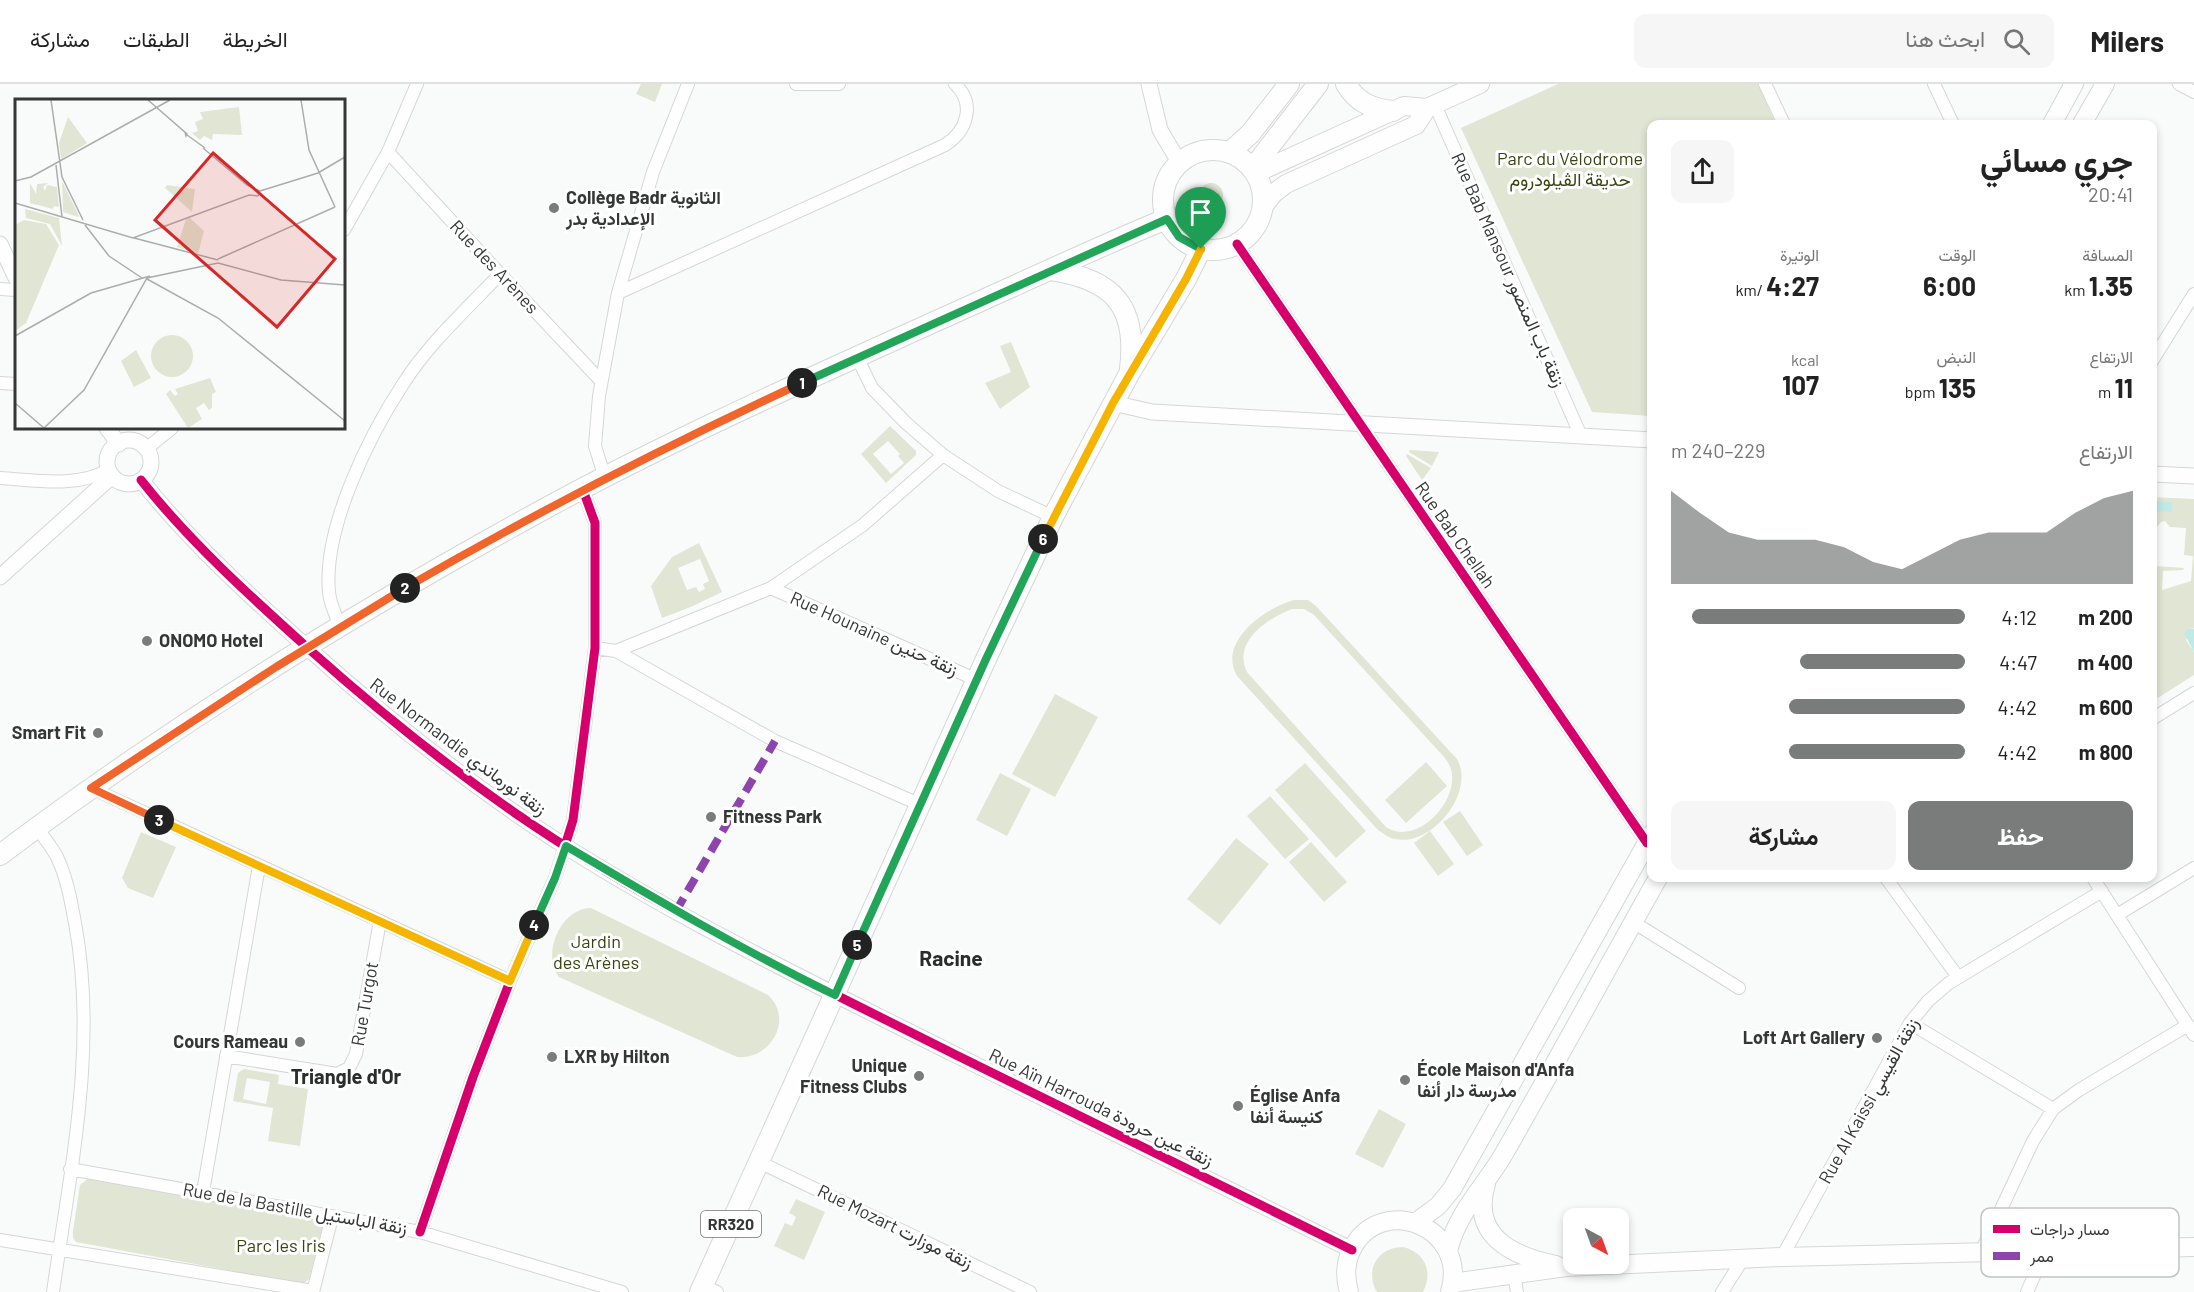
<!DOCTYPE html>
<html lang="ar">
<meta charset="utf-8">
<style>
:root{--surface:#fff;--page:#f6f6f6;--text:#222;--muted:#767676;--line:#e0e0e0;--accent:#7a7c7b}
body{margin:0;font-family:Barlow,Vazirmatn,sans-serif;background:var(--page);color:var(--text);direction:rtl;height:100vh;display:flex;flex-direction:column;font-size:22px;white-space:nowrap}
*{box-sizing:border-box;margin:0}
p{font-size:20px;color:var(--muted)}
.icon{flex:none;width:33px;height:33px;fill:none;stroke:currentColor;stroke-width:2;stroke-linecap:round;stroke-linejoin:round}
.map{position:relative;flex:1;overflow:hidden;direction:ltr}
.panel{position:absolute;left:1647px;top:36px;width:510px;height:762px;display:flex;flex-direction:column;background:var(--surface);border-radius:12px;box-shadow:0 3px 9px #0003;direction:rtl}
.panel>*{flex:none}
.needle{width:39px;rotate:139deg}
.fabs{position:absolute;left:1563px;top:1124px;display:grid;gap:12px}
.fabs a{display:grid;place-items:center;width:66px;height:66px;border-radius:12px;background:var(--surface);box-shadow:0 3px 9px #0003;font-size:30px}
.pin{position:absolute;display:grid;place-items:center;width:51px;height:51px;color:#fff;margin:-62px -26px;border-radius:50% 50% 50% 0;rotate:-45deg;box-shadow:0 0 6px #0007}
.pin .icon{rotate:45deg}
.km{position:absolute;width:30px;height:30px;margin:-15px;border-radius:50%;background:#222;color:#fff;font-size:16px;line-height:30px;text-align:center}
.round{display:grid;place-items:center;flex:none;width:63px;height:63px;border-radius:12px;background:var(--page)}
.overview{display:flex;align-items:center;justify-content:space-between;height:102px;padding:0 24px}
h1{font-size:33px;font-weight:700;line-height:45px}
.metrics{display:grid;grid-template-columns:repeat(3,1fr);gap:9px;height:102px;padding:6px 24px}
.metrics div{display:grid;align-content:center}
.metrics b{font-size:26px;font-weight:700}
.metrics small{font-size:16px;font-weight:400}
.metrics p{font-size:16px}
.chart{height:168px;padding:12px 24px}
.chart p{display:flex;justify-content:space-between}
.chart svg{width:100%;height:108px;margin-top:6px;fill:var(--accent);opacity:.7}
.cta{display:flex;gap:12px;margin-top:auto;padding:12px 24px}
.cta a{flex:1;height:69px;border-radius:12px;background:var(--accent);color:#fff;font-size:24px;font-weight:700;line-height:69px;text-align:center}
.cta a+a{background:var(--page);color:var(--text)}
ul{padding:0 24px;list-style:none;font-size:20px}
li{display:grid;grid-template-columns:96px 72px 1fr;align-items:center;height:45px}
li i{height:15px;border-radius:8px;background:var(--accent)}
header{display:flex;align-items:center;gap:36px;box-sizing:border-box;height:84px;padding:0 30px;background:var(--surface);border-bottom:2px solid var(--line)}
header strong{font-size:28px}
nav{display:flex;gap:33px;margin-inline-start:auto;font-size:21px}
.search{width:420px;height:54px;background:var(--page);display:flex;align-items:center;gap:15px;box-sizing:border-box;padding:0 21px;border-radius:12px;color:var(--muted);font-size:22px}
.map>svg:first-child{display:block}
</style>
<header>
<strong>Milers</strong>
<div class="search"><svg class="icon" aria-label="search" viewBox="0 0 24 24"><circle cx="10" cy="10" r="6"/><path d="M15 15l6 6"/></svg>ابحث هنا</div>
<nav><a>الخريطة</a><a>الطبقات</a><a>مشاركة</a></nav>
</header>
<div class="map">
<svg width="2194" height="1208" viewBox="0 0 2194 1208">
<rect width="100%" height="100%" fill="#f9fbfa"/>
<!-- green -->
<path fill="#e0e6d3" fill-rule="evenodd" d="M641,0H662L655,18L636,10Z
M1558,0H1758L1776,40H1652L1651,332L1592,328L1461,44Z
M1199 111a12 12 0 1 1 24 0a12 12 0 1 1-24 0Z
M1011,258L1030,303L1000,325L985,299L1011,288L1000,262Z
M890,342L916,367V371L886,399L861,370ZM888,357L900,370L898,372L904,379L891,390L873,370Z
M1410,366L1439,368L1432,382L1409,368Z
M1407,370L1431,384L1422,396L1406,372Z
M2152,413L2194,415V545L2192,544L2186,556L2194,568V591L2153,617ZM2165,437L2170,443L2186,444L2184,471L2193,472L2191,497L2162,506L2163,487L2183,486L2184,484L2155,482L2157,443L2161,438Z
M699,459L722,508L693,522L662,534L651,502L672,473ZM700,475L709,497L703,500L705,505L699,508L696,503L687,506L678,484Z
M1294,516H1308L1316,522L1457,675C1476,708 1432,763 1395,755C1389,754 1384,750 1378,746L1237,592C1217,558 1265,524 1294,516ZM1292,525H1304L1314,531L1445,674C1448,679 1452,684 1452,691C1455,722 1415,762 1386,743L1247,588C1232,558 1268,534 1292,525Z
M1055,610L1098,633L1055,713L1012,690Z
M1426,678L1447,702L1406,739L1385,716Z
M1305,679L1366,747L1336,774L1275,706Z
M1000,689L1031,705L1007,752L976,736Z
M1270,712L1309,755L1285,775L1247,732Z
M1460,727L1483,761L1467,772L1443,738Z
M1430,747L1454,780L1438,792L1414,759Z
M141,748L176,763L153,814L128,804L122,794Z
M1236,754L1269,780L1220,841L1187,815Z
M1311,758L1347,798L1324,818L1289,778Z
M591,824L768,911C794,935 771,976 737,973L559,893C541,870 561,824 591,824Z
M244,985L279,991L278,1000L308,1005L300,1062L268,1057L273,1024L233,1017L238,989ZM247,994L270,998L266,1020L243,1015Z
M1379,1025L1406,1040L1383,1084L1355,1070Z
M88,1095L320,1135L323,1142L309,1195L303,1200L76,1158L73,1154V1147L80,1101Z
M796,1115L825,1128L804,1176L774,1162L785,1139L792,1142L796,1133L789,1129Z
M1403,1163C1424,1168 1433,1186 1424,1206L1423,1208H1377C1364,1186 1378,1163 1403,1163Z"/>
<!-- water -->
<path fill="#c0eae7" d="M2155,417L2172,418V428L2155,427Z
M2188,545H2194V568L2184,549Z"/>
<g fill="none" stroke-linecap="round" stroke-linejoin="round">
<defs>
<path id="minor" d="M796,0H839
M1765,0L1784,40
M1934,0L1953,40
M2179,0L2194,8
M1435,21L1581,352
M388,68L500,190L601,297
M344,146L388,68L417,0
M1237,160L1647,759
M0,205L16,206
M618,209L945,61C967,47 976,20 955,0
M857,273L872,304L906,339L943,371L998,407L1053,433
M2152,277L2194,210
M0,299L16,300
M146,365L172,344
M0,394C35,396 77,404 108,386
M605,394L595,362L599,312L618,209L653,88L688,0
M771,504L977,596
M340,543C336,531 330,520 329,508C323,444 369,352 403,300C429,259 467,225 500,190
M595,564L616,567L775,657L921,721
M616,567L771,504L863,441L943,371
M2152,635L2194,609
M91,704L510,897
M37,743C43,753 52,763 57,773C67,794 71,817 75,839C98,962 70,1087 53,1208
M1886,794L1958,893
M2093,794L2194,951
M2117,831L2194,784
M1633,838L1739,904
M1910,939L2053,1025
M226,972L337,990L349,984L356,970L380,837
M759,1078L1030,1208
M70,1085L420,1148L622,1208
M203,1108L259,782
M420,1148L473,993L510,897L555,794L573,736L595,564V439L583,406
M0,1156L313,1207
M1981,1168L2033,1057L2053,1025L2079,1006L2188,941
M1782,1173L1910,939L1928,917L1949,899L2102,807
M1514,1190L1517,1208
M703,1202L717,1208
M313,1208L332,1133
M1722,1208L1743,1175
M2027,1208L2045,1167"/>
<path id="tertiary" d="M1149,0L1160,46L1179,78
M0,160L16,194
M1113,319L1152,328L1652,356
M107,344L119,360
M107 378a22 22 0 1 1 44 0a22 22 0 1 1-44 0Z
M2152,390L2194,392
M141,396C189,457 252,514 310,566C375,624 443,679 515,729C653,824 805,895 954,970C1087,1035 1219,1101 1352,1166
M0,493L112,392"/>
<path id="secondary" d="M2052,40L2074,0
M2082,40L2105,0
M1256,89L1404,22L1427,24L1480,0
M1263,123L1274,109L1286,100L1416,41L1427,24
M1486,1100C1470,1152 1512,1172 1556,1181
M1415,1139L1438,1122L1452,1105L1652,750
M1448,1167C1456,1131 1483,1104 1502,1073C1555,981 1606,886 1658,794
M1452,1199L1566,1183L1782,1173L2194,1163
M1349,1208C1345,1194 1345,1180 1351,1167C1379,1107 1470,1143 1450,1208"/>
<path id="primary" d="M1346,0C1357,19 1373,25 1393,27
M1163 116a50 50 0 1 1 100 0a50 50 0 1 1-100 0Z
M1230,68L1250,50L1289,0
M1253,84L1318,0
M1051,186C1112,195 1138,221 1130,285
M0,771C172,641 359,526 548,423C673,355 804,297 934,238C1011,204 1088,167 1166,135
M700,1208L986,575L1053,433L1129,290L1186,195L1201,165"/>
</defs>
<!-- minor casing -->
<use href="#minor" stroke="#d5d7d6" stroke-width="14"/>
<!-- tertiary casing -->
<use href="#tertiary" stroke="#d5d7d6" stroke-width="17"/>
<!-- secondary casing -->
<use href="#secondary" stroke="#d5d7d6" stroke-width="20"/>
<!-- primary casing -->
<use href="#primary" stroke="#d5d7d6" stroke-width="22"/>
<!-- minor -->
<use href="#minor" stroke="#fefefe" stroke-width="12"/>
<!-- tertiary -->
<use href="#tertiary" stroke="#fefefe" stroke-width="15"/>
<!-- secondary -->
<use href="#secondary" stroke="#fefefe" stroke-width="18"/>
<!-- primary -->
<use href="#primary" stroke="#fefefe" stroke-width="20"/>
<!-- quiet -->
<path stroke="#8e44ad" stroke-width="8" stroke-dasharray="15 8" stroke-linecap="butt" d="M676,827L775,657"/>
<defs>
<path id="cycleway" d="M1237,160L1647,759
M141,396C189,457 252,514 310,566C375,624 443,679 515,729C653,824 805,895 954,970C1087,1035 1219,1101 1352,1166
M420,1148L473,993L510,897L555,794L573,736L595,564V439L583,406"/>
</defs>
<!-- cycleway casing -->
<use href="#cycleway" stroke="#fff" stroke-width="13"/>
<!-- cycleway -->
<use href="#cycleway" stroke="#d6006c" stroke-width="9"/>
</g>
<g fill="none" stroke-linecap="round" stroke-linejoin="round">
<defs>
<path id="split-1" d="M802,299L1167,135L1179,153L1201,165"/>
<path id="split-2" d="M405,504C535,429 666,362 802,299"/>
<path id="split-3" d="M159,736L91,704L276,583L405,504"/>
<path id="split-4" d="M159,736L510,897L534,841"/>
<path id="split-5" d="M534,841L555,794L566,762C654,814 742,866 835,911L857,861"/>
<path id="split-6" d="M857,861L986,575L1043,455"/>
<path id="split-7" d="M1043,455L1113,319L1186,195L1201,165"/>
</defs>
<!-- split-1 casing -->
<use href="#split-1" stroke="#fff" stroke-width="12"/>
<!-- split-2 casing -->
<use href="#split-2" stroke="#fff" stroke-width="12"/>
<!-- split-3 casing -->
<use href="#split-3" stroke="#fff" stroke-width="12"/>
<!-- split-4 casing -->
<use href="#split-4" stroke="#fff" stroke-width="12"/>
<!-- split-5 casing -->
<use href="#split-5" stroke="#fff" stroke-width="12"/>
<!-- split-6 casing -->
<use href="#split-6" stroke="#fff" stroke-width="12"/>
<!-- split-7 casing -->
<use href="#split-7" stroke="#fff" stroke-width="12"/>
<!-- split-1 -->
<use href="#split-1" stroke="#22a559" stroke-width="8"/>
<!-- split-2 -->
<use href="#split-2" stroke="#f0652b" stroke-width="8"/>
<!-- split-3 -->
<use href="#split-3" stroke="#f0652b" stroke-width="8"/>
<!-- split-4 -->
<use href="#split-4" stroke="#f5b400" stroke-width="8"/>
<!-- split-5 -->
<use href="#split-5" stroke="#22a559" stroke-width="8"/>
<!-- split-6 -->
<use href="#split-6" stroke="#22a559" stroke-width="8"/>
<!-- split-7 -->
<use href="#split-7" stroke="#f5b400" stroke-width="8"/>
</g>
<!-- markers -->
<g fill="#7a7c7b" stroke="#fff" stroke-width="2">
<circle cx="554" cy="124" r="6"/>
<circle cx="147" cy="557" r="6"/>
<circle cx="98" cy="649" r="6"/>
<circle cx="711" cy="733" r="6"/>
<circle cx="1877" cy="954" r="6"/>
<circle cx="300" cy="958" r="6"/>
<circle cx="552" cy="973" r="6"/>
<circle cx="919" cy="992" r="6"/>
<circle cx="1405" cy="996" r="6"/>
<circle cx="1238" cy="1022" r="6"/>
</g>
<g text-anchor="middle" stroke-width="6" stroke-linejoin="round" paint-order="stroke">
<!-- shield labels -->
<rect fill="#fff" stroke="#727372" stroke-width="1.5" x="701" y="1127" width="60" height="26" rx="4.5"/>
<g font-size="16" font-weight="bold" fill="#353736">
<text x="731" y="1146">RR320</text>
</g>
<!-- park labels -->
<g font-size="18" fill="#3a4311" stroke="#fff">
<text x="1570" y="81">Parc du Vélodrome<tspan x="1570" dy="21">حديقة الڤيلودروم</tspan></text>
<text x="596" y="864">Jardin<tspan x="596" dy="21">des Arènes</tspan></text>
<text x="281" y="1168">Parc les Iris</text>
</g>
<!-- poi labels -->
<g font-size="18" font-weight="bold" fill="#353736" stroke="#fff" text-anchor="start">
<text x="566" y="120">Collège Badr الثانوية<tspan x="566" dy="21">الإعدادية بدر</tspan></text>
<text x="159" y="563">ONOMO Hotel</text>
<text x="86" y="655" text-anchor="end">Smart Fit</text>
<text x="723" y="739">Fitness Park</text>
<text x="1865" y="960" text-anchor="end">Loft Art Gallery</text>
<text x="288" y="964" text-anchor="end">Cours Rameau</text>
<text x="564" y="979">LXR by Hilton</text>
<text x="907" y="988" text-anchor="end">Unique<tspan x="907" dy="21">Fitness Clubs</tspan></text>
<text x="1417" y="992">École Maison d'Anfa<tspan x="1417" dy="21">مدرسة دار أنفا</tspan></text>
<text x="1250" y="1018">Église Anfa<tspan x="1250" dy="21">كنيسة أنفا</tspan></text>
</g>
<!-- street labels -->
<g font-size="18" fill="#353736" stroke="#fff">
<text transform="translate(494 183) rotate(47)" y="6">Rue des Arènes</text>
<text transform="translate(1508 186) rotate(66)" y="6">Rue Bab Mansour زنقة باب المنصور</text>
<text transform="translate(1455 451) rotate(55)" y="6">Rue Bab Chellah</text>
<text transform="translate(874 550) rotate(24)" y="6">Rue Hounaine زنقة حنين</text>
<text transform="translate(458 663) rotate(37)" y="6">Rue Normandie زنقة نورماندي</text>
<text transform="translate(365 920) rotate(-80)" y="6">Rue Turgot</text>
<text transform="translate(1869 1017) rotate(-61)" y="6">Rue Al Kaissi زنقة القيسي</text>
<text transform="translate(1101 1024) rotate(26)" y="6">Rue Aïn Harrouda زنقة عين حرودة</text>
<text transform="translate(295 1125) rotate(10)" y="6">Rue de la Bastille زنقة الباستيل</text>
<text transform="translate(895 1143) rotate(26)" y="6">Rue Mozart زنقة موزارت</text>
</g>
<!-- neighbourhood labels -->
<g font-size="20" font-weight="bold" fill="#2a2d2b" stroke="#fff">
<text x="346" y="1000">Triangle d'Or</text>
</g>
<!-- quarter labels -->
<g font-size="21" font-weight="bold" fill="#2a2d2b" stroke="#fff">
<text x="951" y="882">Racine</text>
</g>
</g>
<!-- overview -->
<g transform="translate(15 15)">
<rect width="330" height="330" fill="#f9fbfa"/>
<path d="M224,8L227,36L198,35L197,41L189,37L185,41L177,34L183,32L180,23L188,20L185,13ZM53,18L72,44L46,60L44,44ZM47,82L64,117L63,118L48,113ZM15,84L21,95L22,85L33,84L28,88L30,92L32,86L42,88L44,108L39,107L38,110L15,104ZM152,86L180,90L177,113L150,89ZM10,110L44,119L47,147L35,125L11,119ZM175,119L189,132L183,155L162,148L171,120ZM9,121L31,125L44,146L11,224L0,232V126ZM136 257a21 21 0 1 1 42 0a21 21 0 1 1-42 0ZM121,251L136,279L119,288L106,262ZM195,279L201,293L197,295V309L194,311L189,304L181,309L187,320L173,329L151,295L155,291L160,297L163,295L160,290Z" fill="#e0e6d3"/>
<path fill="none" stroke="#abadac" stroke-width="1.5" d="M36,1L47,78L68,121M133,1L172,35L171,37L170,34M286,1L294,51L320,108M172,36L190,49M188,49L232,86L245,92M41,66L47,118M0,82L16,78L155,1M245,92L303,74L330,58M0,104L118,139L234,96L243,97L245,92M70,126L94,157L127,179M119,139L203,161M203,160L320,108M203,164L266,181L330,186M132,180L203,219L330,322M0,237L76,194L135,177M0,304L29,329M29,329L69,291L132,179L203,164"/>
<path fill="#d62828" fill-opacity="0.15" stroke="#d62828" stroke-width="3" d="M198,54L320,160L262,228L140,121Z"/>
<rect width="330" height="330" fill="none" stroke="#353736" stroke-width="3"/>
</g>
<!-- legend -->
<rect x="1981" y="1124" width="198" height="69" rx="9" fill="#fff" stroke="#c2c3c3" stroke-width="1.5"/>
<rect x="1993" y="1141" width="27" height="8" fill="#d6006c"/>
<rect x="1993" y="1168" width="27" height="8" fill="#8e44ad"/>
<g font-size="16" fill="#353736">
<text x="2030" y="1151">مسار دراجات</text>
<text x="2030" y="1178">ممر</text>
</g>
</svg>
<div class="fabs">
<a><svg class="needle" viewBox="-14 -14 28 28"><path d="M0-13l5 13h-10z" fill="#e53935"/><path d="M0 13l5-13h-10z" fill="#767676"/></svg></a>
</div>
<div class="pin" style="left:1201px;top:165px;background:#1e9e55"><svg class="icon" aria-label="arrive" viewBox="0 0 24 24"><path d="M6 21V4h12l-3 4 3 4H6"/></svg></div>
<b class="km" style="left:802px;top:299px">1</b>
<b class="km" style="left:405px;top:504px">2</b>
<b class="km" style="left:159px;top:736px">3</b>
<b class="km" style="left:534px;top:841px">4</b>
<b class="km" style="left:857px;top:861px">5</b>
<b class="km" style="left:1043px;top:455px">6</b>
<section class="panel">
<div class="overview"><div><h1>جري مسائي</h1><p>20:41</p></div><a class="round"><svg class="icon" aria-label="share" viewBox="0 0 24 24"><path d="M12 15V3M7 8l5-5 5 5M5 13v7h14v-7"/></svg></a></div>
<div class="metrics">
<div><p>المسافة</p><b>1.35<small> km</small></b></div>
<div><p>الوقت</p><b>6:00</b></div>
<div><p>الوتيرة</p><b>4:27<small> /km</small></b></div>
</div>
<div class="metrics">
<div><p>الارتفاع</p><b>11<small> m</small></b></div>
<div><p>النبض</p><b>135<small> bpm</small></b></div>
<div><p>kcal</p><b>107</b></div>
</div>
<div class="chart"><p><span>الارتفاع</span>229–240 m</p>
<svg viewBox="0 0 160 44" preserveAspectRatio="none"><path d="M0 44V6L10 15L20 23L30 26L40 26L50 26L60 29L70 35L80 38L90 32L100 26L110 23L120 23L130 23L140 15L150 9L160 6V44z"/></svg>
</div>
<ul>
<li><b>200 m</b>4:12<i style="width:93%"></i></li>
<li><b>400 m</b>4:47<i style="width:56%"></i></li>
<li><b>600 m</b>4:42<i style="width:60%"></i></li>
<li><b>800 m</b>4:42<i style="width:60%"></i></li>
</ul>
<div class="cta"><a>حفظ</a><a>مشاركة</a></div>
</section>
</div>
